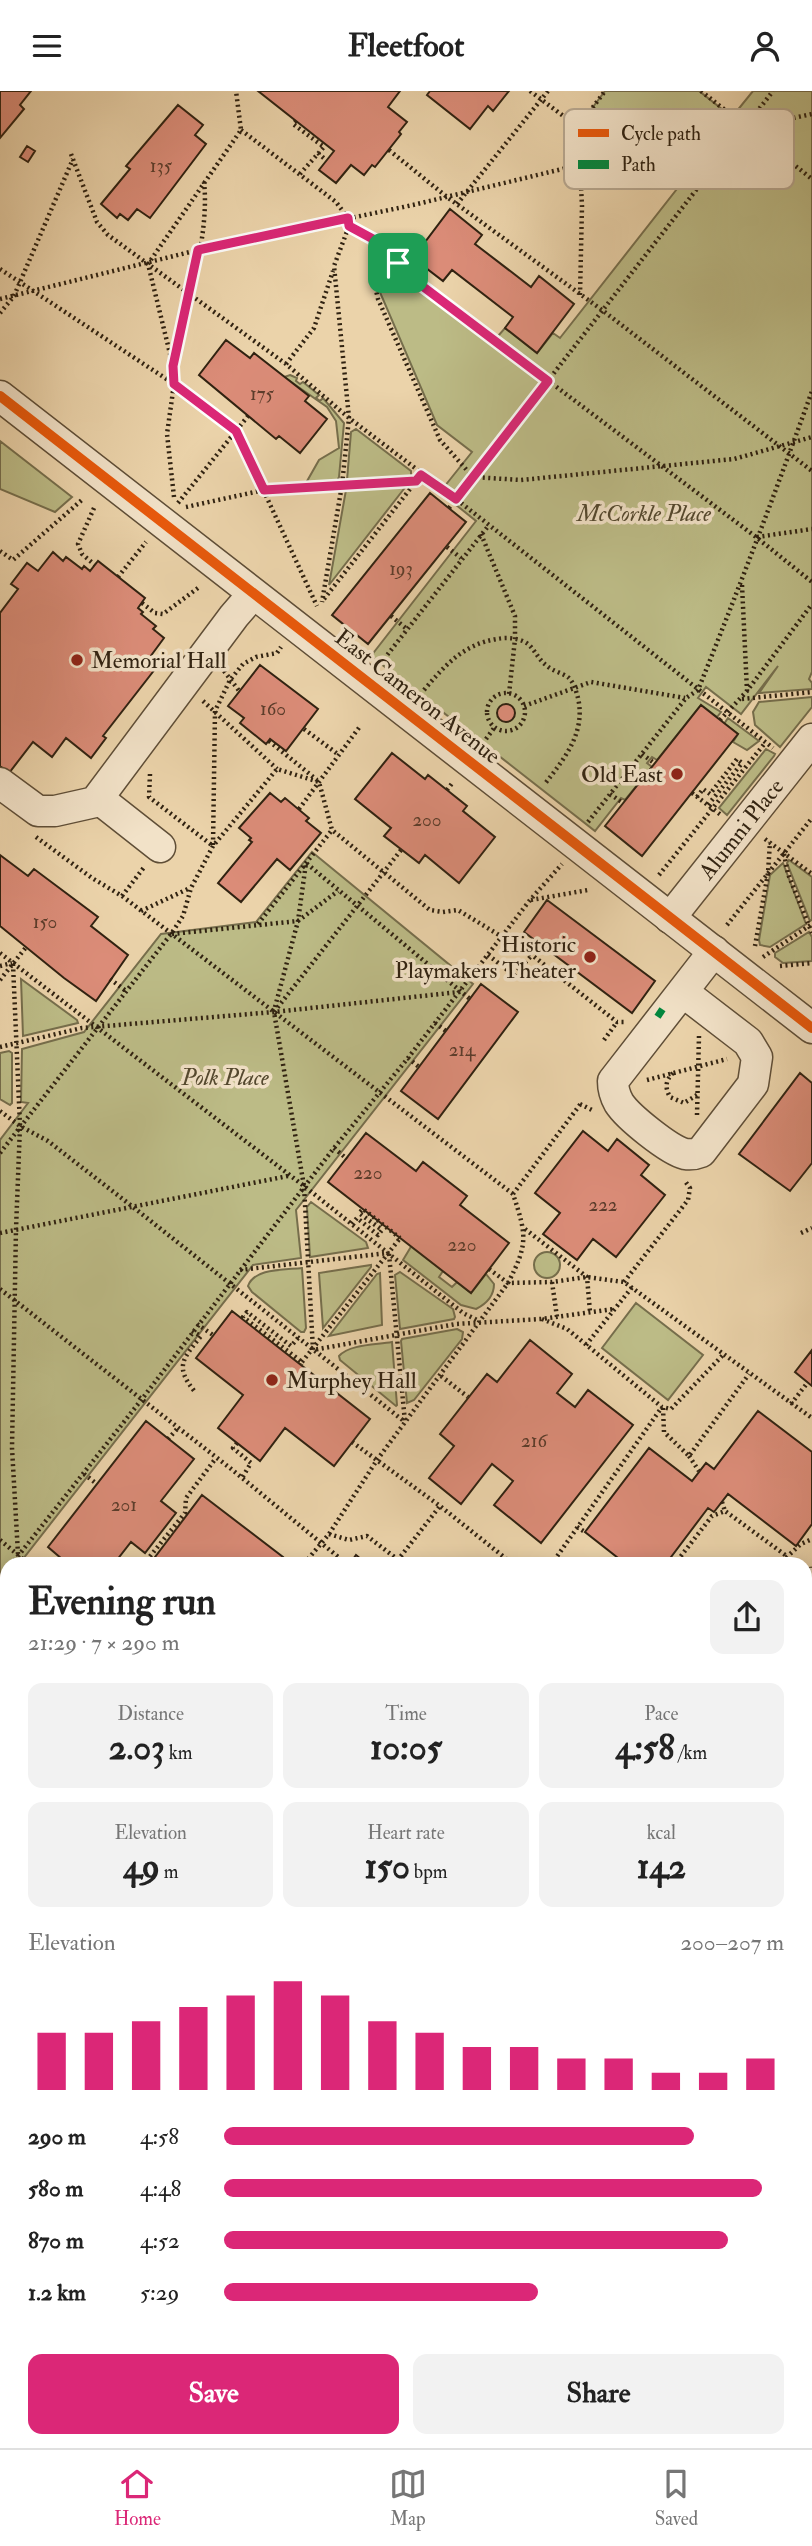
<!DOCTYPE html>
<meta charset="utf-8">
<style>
:root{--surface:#fff;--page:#f2f2f2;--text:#222;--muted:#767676;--line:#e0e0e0;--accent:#db2777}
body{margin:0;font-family:"IM FELL Double Pica",serif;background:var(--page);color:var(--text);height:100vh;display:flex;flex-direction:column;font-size:26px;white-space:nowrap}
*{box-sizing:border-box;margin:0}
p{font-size:23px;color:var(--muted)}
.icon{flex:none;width:38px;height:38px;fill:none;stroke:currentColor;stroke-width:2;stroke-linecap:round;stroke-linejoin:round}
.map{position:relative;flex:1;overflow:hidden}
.details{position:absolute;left:0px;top:1466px;width:812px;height:891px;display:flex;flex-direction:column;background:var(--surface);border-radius:21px 21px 0 0;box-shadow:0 4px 18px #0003}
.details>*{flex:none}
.pin{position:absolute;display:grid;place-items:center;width:60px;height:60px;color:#fff;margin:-30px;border-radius:14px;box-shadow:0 4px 10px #0006}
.round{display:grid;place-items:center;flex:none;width:74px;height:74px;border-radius:14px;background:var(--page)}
.head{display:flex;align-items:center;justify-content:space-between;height:119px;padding:0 28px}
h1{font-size:38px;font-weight:800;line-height:52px}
.stats{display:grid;grid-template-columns:repeat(3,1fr);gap:10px;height:119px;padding:7px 28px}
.stats div{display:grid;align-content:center;border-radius:14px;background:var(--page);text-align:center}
.stats b{font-size:35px;font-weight:800}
.stats small{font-size:19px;font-weight:400}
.stats p{font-size:19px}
.chart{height:196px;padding:14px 28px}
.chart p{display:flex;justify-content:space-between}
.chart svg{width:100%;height:126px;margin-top:7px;stroke:var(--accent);stroke-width:6}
.button{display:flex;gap:14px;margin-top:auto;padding:14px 28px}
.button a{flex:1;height:80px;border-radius:14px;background:var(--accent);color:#fff;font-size:28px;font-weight:800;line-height:80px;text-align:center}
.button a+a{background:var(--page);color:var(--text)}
ul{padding:0 28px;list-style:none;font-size:23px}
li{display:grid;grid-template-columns:112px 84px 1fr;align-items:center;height:52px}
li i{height:18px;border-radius:9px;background:var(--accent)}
header{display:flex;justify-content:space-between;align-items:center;height:91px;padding:0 28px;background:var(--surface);font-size:32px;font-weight:800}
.dock{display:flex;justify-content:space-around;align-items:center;height:98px;border-top:2px solid var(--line);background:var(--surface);font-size:19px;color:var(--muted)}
.dock a{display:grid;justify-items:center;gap:4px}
.dock .on{color:var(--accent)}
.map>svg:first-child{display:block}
</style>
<header><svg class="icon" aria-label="menu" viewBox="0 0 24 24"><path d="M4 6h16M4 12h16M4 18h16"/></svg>Fleetfoot<svg class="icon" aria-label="person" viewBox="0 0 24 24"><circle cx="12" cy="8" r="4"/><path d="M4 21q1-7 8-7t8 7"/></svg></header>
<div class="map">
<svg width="812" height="2357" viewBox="0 0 812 2357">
<rect width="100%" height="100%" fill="#ebd3aa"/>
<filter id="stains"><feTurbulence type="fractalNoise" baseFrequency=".00286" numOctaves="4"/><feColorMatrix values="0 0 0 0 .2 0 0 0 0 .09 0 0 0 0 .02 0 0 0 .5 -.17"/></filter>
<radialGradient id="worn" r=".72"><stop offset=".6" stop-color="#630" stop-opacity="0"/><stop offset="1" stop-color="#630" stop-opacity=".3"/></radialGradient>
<!-- green -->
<path fill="#bcbb86" stroke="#766e4c" stroke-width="2" d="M605,0H699L732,26L753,0H812V581L809,588L812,592V598L759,602L778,575L741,623L706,596L698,607L721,621L717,626L701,614L657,669L652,666L647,672L652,676L625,709L621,707L595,740L371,565L476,430L440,401L472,361L437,334L376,192L374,165L381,155L412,191L532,283L537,277L500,250L498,245L505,237L537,262L553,242L560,247L724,38L612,66L578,36Z
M290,284L297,287L296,290L300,293L303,291L319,304L316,307L320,310L323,307L344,332L339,386L337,390L306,392L319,369L339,357L336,330L327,316L284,286Z
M356,338L411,380V385L347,389L351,341Z
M0,350L72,406L55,421L0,398Z
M407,394L329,494L346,399Z
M812,606V616L780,656L755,634L753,621L759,611Z
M728,627L759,650L747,659L733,651L738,643L724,633Z
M766,658L775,663L774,665L727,724L719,717Z
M312,761L473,893L296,1119L301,1167L253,1174L19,1473L7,1474V1487L0,1482V1049L28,1012L21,1011L22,958L84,941L161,843L256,831Z
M789,769L812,786V829L810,830L787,772Z
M783,772L806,833L770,856L760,854L759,849L770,784Z
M809,841L812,846V870L783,872L775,866V862Z
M21,888L77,929L78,932L23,945Z
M9,960L12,962V1012L10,1014L0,1008V962Z
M311,1111L366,1151L368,1157L310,1166L307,1116Z
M412,1154L443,1180L439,1186L452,1196L457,1191L471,1202L486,1183L494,1193C494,1205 486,1213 476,1218L461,1214L403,1169Z
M534 1174a13 13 0 1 1 26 0a13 13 0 1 1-26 0Z
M371,1174V1176L323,1237L319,1182Z
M302,1177L306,1237L304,1241H301L252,1201L248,1195C254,1177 285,1179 302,1177Z
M400,1181L453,1218L455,1226L454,1228L400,1238L395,1184Z
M380,1182L382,1234L329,1245L377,1183Z
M636,1212L703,1264L668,1309L602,1257Z
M457,1238L463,1241L462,1248L414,1309L407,1312L401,1250L402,1248Z
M392,1251L397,1314L396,1315L340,1269L339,1265C350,1253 376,1254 392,1251Z
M805,1815L812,1818V1871L805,1880Z
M0,1981L7,1986V2070L0,2075Z
M812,2140V2190L805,2192V2152Z
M812,2197V2275L805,2281V2199Z"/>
<!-- building -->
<path fill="#db8c78" stroke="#302211" stroke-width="2" d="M0,0H31L20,14L24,18L0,47Z
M258,0H400L388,16L407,31L399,41L401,43L375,76L372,74L364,84L351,74L336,92L319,79L334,60Z
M430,0H509L493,20L488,15L470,38L427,4Z
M178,14L203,34L195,44L206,53L150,127L137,118L128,129L120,123L117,127L101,113L130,78L126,75Z
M27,55L35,60L28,71L20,66Z
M450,118L482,144L475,153L531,196L539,185L574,213L537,262L505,237L513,226L452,179L443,190L413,167Z
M226,249L250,267L254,262L309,305L305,310L327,328L300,362L279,345L276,348L199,284Z
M430,402L466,431L368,553L332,524Z
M53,461L63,470L66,466L82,478L84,475L90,480L98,470L145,507L138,517L143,521L141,523L156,535L153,538L164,547L150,566L159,573L103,645L106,647L91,667L66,647L52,666L33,651L9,682L0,675V522L18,498L11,493L27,472L38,480Z
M260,574L318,618L286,660L270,648L266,653L240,632L244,627L228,615Z
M497 622a9 9 0 1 1 18 0a9 9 0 1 1-18 0Z
M701,614L738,643L642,765L605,735Z
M392,662L425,688L428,684L447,699L467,715L463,720L495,746L459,792L425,764L419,772L384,745L391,737L355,708Z
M270,702L281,711L285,707L309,727L306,730L321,742L290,779L277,768L241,811L218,792L252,751L249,749L251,747L239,737Z
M0,764L28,785L34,778L98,826L91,835L128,864L96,910L64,887L0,835Z
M547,809L655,890L632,922L524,841Z
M481,893L518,921L438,1028L401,1000Z
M800,982L812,992V1072L790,1100L739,1063Z
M583,1040L608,1060L617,1048L649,1074L641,1084L665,1104L616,1166L593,1148L577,1169L543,1143L560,1122L535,1102Z
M366,1042L416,1080L423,1071L467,1105L460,1114L509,1152L471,1202L328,1091Z
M232,1220L370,1328L334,1375L285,1337L260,1370L218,1337L243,1304L196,1267Z
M530,1249L572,1283L557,1302L575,1316L588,1299L633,1334L541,1452L494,1414L513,1390L492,1373L461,1413L429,1387L454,1355L440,1343L487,1283L497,1291Z
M812,1259V1295L795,1281Z
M758,1320L812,1361V1433L796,1455L728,1403L714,1421L708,1417L665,1474H627L585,1441L649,1357L692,1390L706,1372L714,1378Z
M146,1330L194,1368L161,1410L176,1422L145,1462L131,1451L113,1474H69L48,1456Z
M202,1404L283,1466L278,1474H149Z
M356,1464L368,1474H349Z
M7,1546V1770L0,1764V1555Z
M805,1740L812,1745V1764L805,1773Z
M7,2135V2208L0,2200V2141Z
M0,2200L7,2208V2350H329L334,2357H0Z
M812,2307V2357H760L768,2350H805V2319L807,2317L805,2313Z
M573,2350H641L646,2357H578Z"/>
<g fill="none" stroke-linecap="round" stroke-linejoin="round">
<defs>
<g id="minor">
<path d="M0,305L812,937"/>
<path d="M0,692L38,720H55L95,711L234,525L253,503"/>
<path d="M99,708L160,756"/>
<path id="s1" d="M670,827L812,648"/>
<path d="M683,901L748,951L757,966L753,993L701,1061C696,1063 691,1064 685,1063C669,1059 628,1026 619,1012C615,1005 613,998 613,990L714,860"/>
<path d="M805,1501L812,1492"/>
<path d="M805,1656L812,1661"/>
<path d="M0,1846L7,1839"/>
<path d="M805,1932H812"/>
<path d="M805,2082L812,2076"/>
</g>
<path id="major" d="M0,1944L7,1949
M459,2350L464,2357"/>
</defs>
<!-- minor casing -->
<use href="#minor" stroke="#5f4e37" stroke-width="33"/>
<!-- major casing -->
<use href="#major" stroke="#302211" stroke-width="42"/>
<!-- path -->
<path stroke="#302211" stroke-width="4.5" stroke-dasharray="2 3.5" stroke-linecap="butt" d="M530,0L578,36L611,65
M701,0L812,88
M296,30L293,33L324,56L299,84
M241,39L336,111L348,127L349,135L334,175L349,327L342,394L322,511
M389,59L447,106L602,219L812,380
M318,62L326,69
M71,63L97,131L108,144L286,273L349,327L456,408L773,657
M457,113L548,0
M349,135L384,154L409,185L756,446L812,491
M376,148L370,173L378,208L440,349L473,386L521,389L734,368L812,346
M0,178L174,293L236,340L317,515
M580,204L582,115L578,36L605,0
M0,208L198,159L413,114L612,66L812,23
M0,222L14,205L73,68
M174,271C186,218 210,145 204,91
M286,273L314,237L333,180
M174,406L167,343L174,293L173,275L148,173L241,39L236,0
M178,412L248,325
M186,416L264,399L416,390
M94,417L78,453L82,463L95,474
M449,417L773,0
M481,443L515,525V548L509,603
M757,446L812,438
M447,456L461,467
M0,460L13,469L83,408
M118,486L146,451
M742,494L747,600
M324,508L421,384
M142,512L155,522L163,523L198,497
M391,525L407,538
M384,568L489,434
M224,580L240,601
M424,599C445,574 464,553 497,548C507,546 520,547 528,553C535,559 538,568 546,574C552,580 563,582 569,587C574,592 576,600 578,607C586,642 564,668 544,694
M487 621a19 19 0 1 1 38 0a19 19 0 1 1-38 0Z
M742,608L812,601
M203,610L277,678
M524,615L591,591L685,607
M720,629L747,600L812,513
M304,638L339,664
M486,648L494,637
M269,650L317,689
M642,663L654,672
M150,683L149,706L213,755
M447,699L453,691
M692,702L721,724
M610,703L623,712
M697,706L703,698L710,703L737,668L742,672L708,714
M299,718L361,634
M588,731L686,607L698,599C738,500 776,400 812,300
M36,746L92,787L122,805L513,1103C527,1145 528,1153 508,1192L377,1369L329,1443L303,1474
M765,748L812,783
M213,754L215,620L230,589L243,573L256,566L277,562L281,556
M401,759L274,921L304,1095L313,1259L456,1233L541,1228L614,1218
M784,763L788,783L812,842
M659,784L765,652
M122,805L145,775
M531,809L588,799
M141,820L190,797
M258,833L332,739
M727,834L812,727
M172,843L298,830L338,800
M755,855L768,782L770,751
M0,862L304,1095L463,1222L479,1230
M488,864L514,884L532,864
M763,866L812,833
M13,873L20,1035L16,1138L12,1357L18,1463
M0,875L12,872
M780,875L812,872
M110,888L126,900
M0,889L27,855
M275,916L298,830L306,772L470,908
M435,932L446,940
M604,949L617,931
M0,956L82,937L274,921L459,901
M408,967L419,976
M673,982C665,990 665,997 670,1006L684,1012L697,1004
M647,989L727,968
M580,1013L592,1019
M0,1020L20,1035L48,1050L133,1116L405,1331
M697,1024L699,945
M334,1057L347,1068
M0,1062L171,843L183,825L191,797L213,755L277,678L319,691L332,739L430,819L443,821L458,819L532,864L617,931H627
M513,1103L582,1011
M352,1133L357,1127L378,1144L382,1139L359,1122L363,1118L400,1147
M525,1138L587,1186L590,1221
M0,1142L288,1085
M801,1142L812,1137
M389,1163L405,1331
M489,1178L508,1192L552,1191L587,1186L624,1191L812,1327
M240,1179L388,1162
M552,1191L557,1226
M624,1191L688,1109L690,1097L685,1090
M0,1198L230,1377L348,1474
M542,1228L567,1238L662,1316L671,1318L723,1264
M197,1233L213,1244
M192,1240L201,1245C183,1268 174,1275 195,1301
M298,1247L291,1255L247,1221L243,1226L302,1271L301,1273
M586,1254L633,1195
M302,1271L401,1146
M441,1285L468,1306
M791,1313L808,1291
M663,1317L664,1341L689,1365L749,1283
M168,1348L178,1337
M352,1351L440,1415L514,1474
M237,1352L233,1357L251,1372L242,1387
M689,1365L699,1380
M84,1383L97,1393
M722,1411L725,1420
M577,1436L585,1441
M329,1443L349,1449L367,1445L405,1474
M0,1449L30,1474
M11,1474L142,1308L334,1057L408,967L530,809L562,773
M143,1474L185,1422L186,1407L216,1367
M394,1474L440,1415
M551,1474L662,1316
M674,1474L712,1425L725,1420L788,1466
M778,1474L801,1453L812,1448
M0,1490L7,1479
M805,1622L812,1624
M805,1703L812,1708
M805,1979L812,1971
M0,2114H7
M805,2145L812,2134
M805,2196L812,2194
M805,2286L812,2281
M561,2350L566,2357
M651,2350L656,2357
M401,2357L409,2350
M686,2357L690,2350
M735,2357L744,2350"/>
<!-- minor -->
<use href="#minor" stroke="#f2e2c8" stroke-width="30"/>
<!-- major -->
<use href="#major" stroke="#ebd3aa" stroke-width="38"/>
<!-- quiet -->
<path stroke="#00873e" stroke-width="9" stroke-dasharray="18 9" stroke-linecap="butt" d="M657,920L663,924"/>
<defs>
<path id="cycleway" d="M0,305L812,937"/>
</defs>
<!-- cycleway casing -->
<use href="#cycleway" stroke="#f2e2c8" stroke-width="15"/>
<!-- cycleway -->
<use href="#cycleway" stroke="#e8590c" stroke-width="10"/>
</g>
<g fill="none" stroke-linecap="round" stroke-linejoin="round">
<defs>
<path id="route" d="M348,127L349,135L384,154L409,185L548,290L456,408L421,384L416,390L264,399L236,340L174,293L173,275L198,159Z"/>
</defs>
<!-- route casing -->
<use href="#route" stroke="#fff" stroke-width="14"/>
<!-- route -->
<use href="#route" stroke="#db2777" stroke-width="9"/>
</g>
<!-- markers -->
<g fill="#8f2418" stroke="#f2e2c8" stroke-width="2.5">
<circle cx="77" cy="569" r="7"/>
<circle cx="677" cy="683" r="7"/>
<circle cx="590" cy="866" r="7"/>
<circle cx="272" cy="1289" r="7"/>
</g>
<g text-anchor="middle" stroke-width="7" stroke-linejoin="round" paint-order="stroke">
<!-- number labels -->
<g font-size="19" fill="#5b3c2b">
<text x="161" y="81">135</text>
<text x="262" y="309">175</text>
<text x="401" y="484">193</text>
<text x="273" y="624">160</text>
<text x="427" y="735">200</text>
<text x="45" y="837">150</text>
<text x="462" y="965">214</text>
<text x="368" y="1088">220</text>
<text x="603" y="1120">222</text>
<text x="462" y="1160">220</text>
<text x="534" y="1356">216</text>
<text x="124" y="1420">201</text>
</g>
<!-- park labels -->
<g font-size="23" font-style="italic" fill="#53482e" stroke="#f2e2c8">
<text x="644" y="430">McCorkle Place</text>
<text x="225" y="994">Polk Place</text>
</g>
<!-- poi labels -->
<g font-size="23" fill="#302211" stroke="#f2e2c8" text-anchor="start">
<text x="91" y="577">Memorial Hall</text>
<text x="663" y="691" text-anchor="end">Old East</text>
<text x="576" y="861" text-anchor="end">Historic<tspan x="576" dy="26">Playmakers Theater</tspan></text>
<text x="286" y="1297">Murphey Hall</text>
</g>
<!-- street labels -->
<g font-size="23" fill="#302211" stroke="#f2e2c8">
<text transform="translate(418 605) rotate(38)" y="8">East Cameron Avenue</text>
<text dy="8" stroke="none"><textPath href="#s1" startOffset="114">Alumni Place</textPath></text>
</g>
</g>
<!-- legend -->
<rect x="564" y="18" width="230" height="80" rx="10" fill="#f2e2c8" stroke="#b8a891" stroke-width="2"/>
<rect x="578" y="38" width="31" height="8" fill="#e8590c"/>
<rect x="578" y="69" width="31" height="9" fill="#00873e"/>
<g font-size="19" fill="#302211">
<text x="621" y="49">Cycle path</text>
<text x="621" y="80">Path</text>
</g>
<rect width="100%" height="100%" filter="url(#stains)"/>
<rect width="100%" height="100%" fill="url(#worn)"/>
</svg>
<div class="pin" style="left:398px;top:172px;background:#1e9e55"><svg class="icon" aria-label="arrive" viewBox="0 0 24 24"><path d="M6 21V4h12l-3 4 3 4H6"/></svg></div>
<section class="details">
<div class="head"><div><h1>Evening run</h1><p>21:29 · 7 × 290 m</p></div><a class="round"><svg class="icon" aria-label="share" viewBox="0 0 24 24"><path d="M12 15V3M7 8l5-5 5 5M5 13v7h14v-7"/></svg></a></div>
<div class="stats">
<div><p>Distance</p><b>2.03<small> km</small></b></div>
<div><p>Time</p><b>10:05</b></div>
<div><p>Pace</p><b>4:58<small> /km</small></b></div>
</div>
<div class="stats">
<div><p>Elevation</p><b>49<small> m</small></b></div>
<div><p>Heart rate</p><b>150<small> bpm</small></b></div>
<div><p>kcal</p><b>142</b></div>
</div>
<div class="chart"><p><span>Elevation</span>200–207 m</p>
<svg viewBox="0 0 160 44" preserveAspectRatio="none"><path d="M5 44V24M15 44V24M25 44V20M35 44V15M45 44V11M55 44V6M65 44V11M75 44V20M85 44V24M95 44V29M105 44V29M115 44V33M125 44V33M135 44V38M145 44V38M155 44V33"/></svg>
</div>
<ul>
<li><b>290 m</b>4:58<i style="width:84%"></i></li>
<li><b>580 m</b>4:48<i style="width:96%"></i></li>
<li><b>870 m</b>4:52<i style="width:90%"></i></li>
<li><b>1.2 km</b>5:29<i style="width:56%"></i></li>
</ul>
<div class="button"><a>Save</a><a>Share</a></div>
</section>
</div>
<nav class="dock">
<a class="on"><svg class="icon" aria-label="home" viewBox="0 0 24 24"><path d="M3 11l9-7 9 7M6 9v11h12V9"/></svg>Home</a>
<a><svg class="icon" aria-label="map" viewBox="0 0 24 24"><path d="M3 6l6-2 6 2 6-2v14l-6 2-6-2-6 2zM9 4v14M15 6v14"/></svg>Map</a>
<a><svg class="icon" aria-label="saved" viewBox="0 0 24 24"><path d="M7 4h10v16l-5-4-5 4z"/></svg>Saved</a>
</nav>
